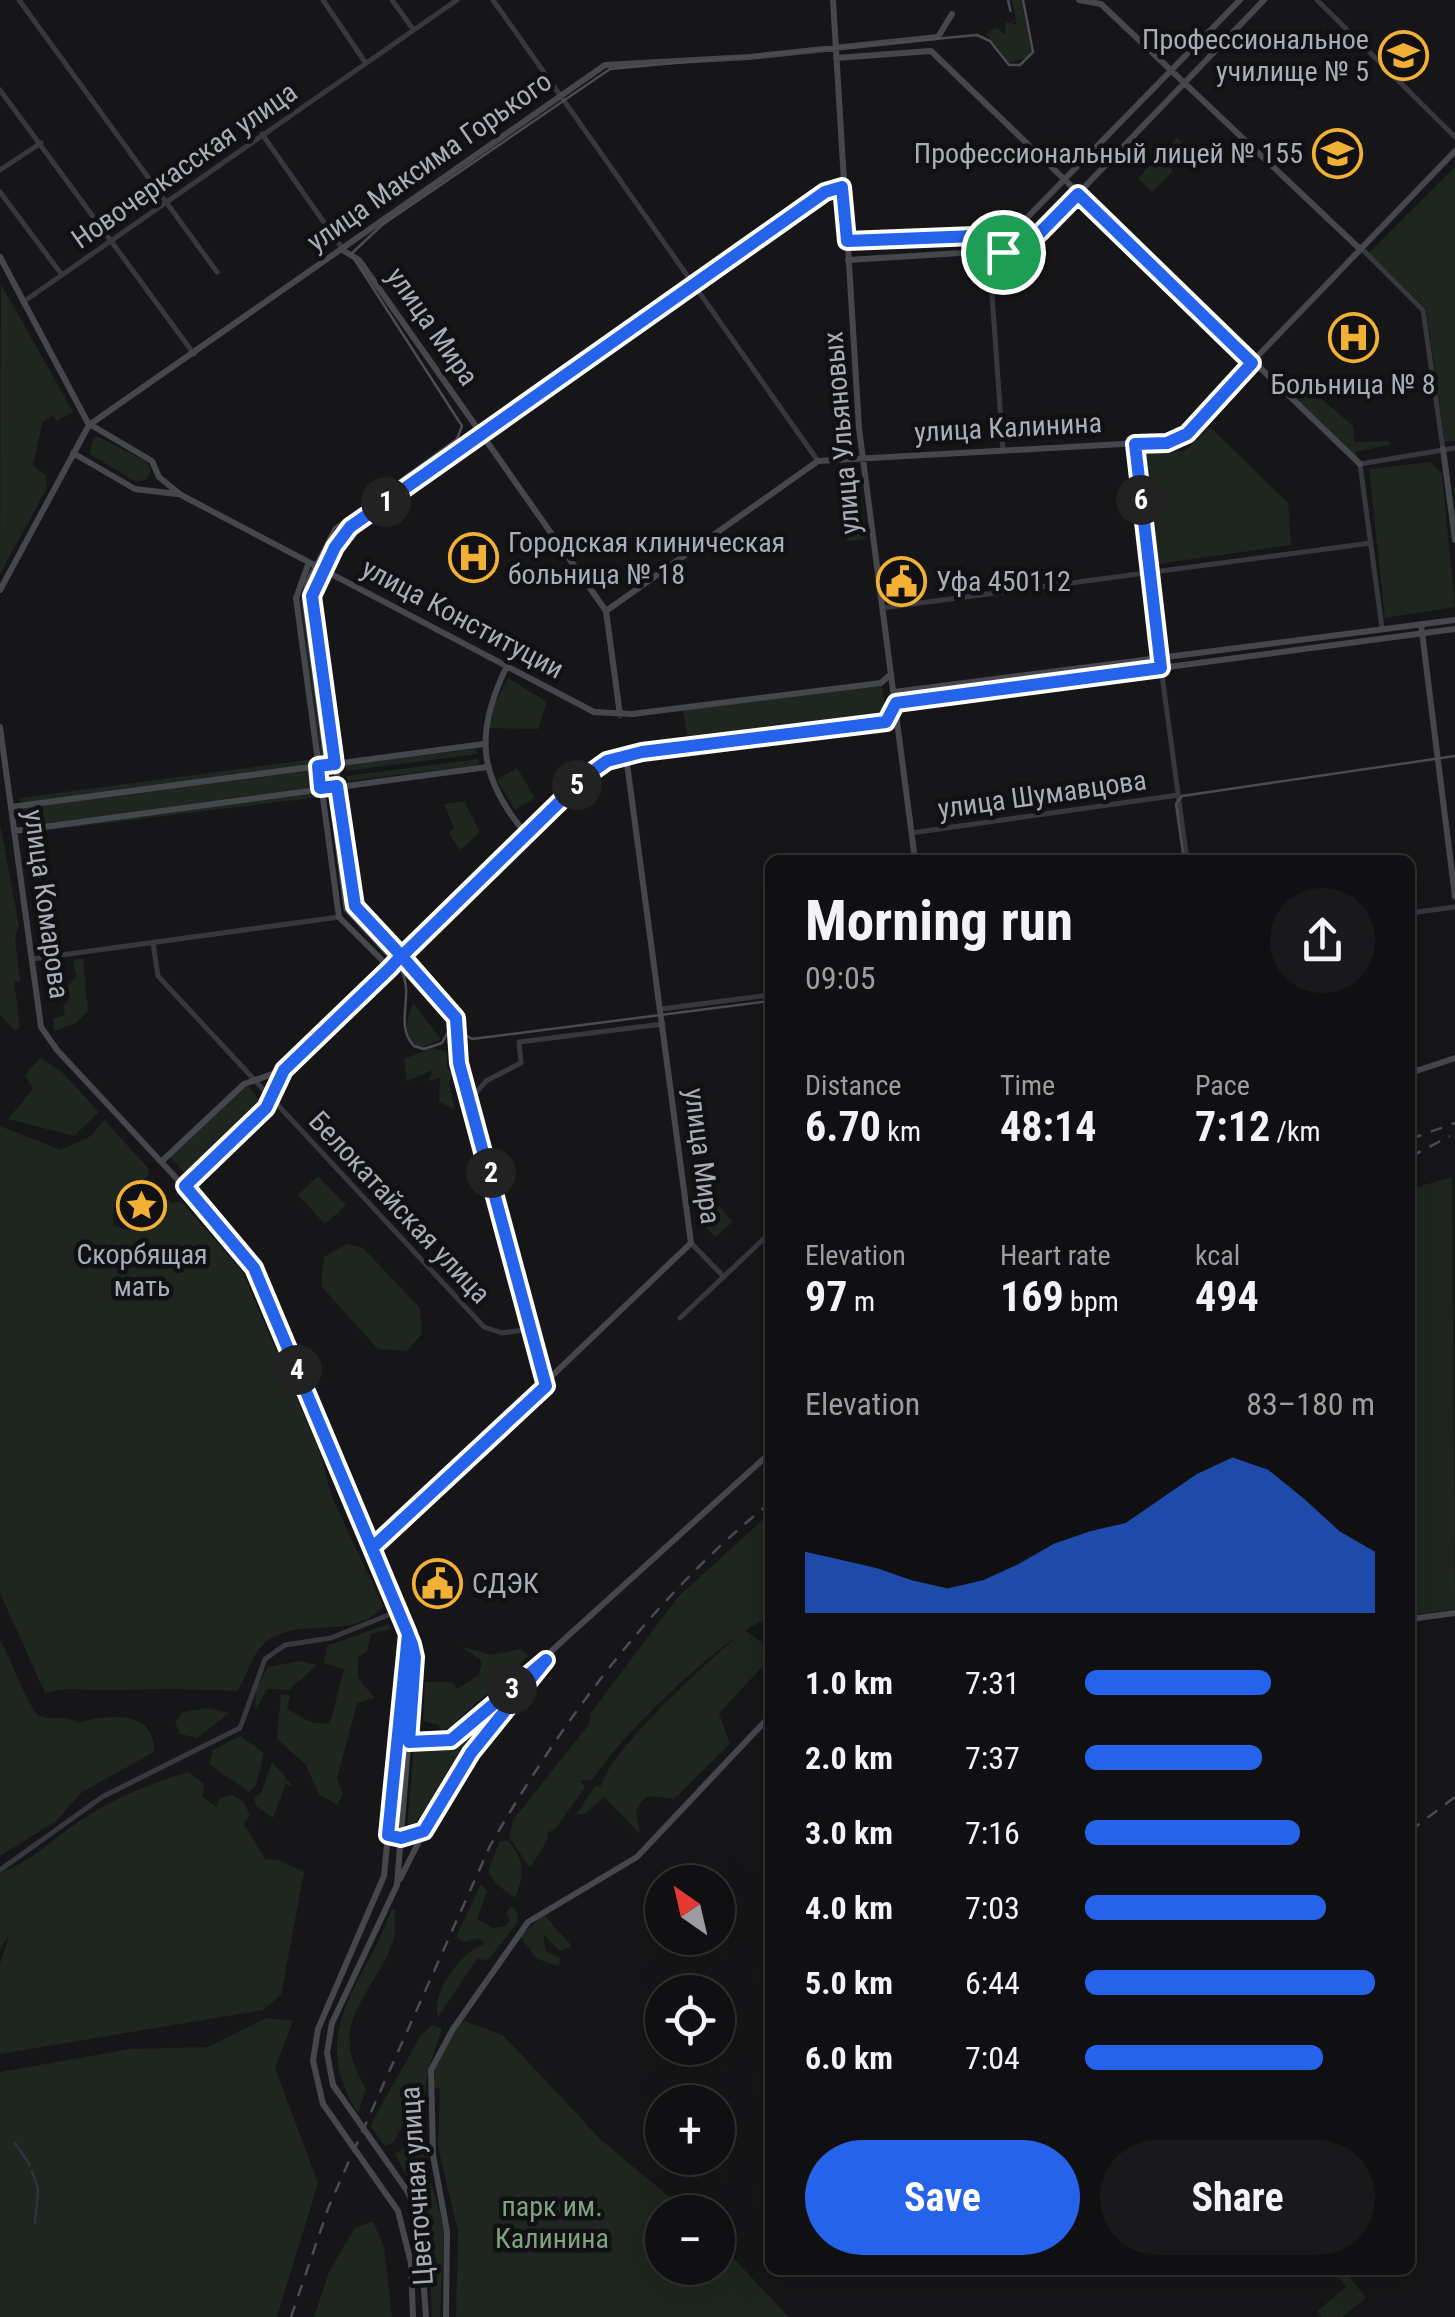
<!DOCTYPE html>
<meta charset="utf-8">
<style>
:root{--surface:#101012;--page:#19191b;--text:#f1f3f6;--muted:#9c9d9f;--line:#303032;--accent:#2563eb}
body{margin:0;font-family:"Roboto Condensed",sans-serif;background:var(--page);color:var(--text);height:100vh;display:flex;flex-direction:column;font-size:38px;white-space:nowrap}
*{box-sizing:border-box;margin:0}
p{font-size:32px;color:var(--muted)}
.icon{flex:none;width:55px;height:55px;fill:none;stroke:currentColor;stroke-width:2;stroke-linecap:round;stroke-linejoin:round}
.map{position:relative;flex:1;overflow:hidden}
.details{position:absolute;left:765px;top:855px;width:650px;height:1420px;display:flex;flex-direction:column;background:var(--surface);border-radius:15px;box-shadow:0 10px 40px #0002,0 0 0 2px var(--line)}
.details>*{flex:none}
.needle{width:65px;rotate:326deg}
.fabs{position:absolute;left:645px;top:1865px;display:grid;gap:20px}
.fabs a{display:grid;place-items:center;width:90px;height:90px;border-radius:50%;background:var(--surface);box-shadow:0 10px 40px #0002,0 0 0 2px var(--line);font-size:50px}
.pin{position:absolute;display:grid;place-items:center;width:85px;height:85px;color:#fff;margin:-42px;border:5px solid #fff;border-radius:50%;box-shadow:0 2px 10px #0007}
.km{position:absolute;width:50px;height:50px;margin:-25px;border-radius:50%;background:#222;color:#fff;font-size:28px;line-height:50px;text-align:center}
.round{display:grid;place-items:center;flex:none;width:105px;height:105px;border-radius:52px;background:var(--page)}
.headline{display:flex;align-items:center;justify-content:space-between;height:170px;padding:0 40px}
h1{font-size:55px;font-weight:700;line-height:75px}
.metrics{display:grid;grid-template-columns:repeat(3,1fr);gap:15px;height:170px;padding:10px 40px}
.metrics div{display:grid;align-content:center}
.metrics b{font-size:42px;font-weight:700}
.metrics small{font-size:28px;font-weight:400}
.metrics p{font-size:28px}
.chart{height:280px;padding:20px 40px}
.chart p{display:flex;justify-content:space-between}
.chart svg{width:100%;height:180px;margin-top:10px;fill:var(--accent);opacity:.7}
.action{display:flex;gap:20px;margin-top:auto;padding:20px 40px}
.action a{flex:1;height:115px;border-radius:60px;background:var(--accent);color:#fff;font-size:40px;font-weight:700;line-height:115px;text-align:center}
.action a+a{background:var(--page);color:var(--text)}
ul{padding:0 40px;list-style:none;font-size:32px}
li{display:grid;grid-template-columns:160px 120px 1fr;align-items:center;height:75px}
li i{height:25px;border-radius:12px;background:var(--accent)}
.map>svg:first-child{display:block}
</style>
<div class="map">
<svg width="1455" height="2317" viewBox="0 0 1455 2317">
<rect width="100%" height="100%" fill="#161618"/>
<!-- green -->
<path fill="#1e261f" d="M1012,0H1021L1031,50L1028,57L1009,63L986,33L997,28L1005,35L1006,22L1017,25Z
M1177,138L1186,147L1171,163L1172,172L1152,192L1138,178Z
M1455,167V441L1445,442L1426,308L1369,253Z
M1,284L73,412L56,421L53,415L42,423L33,466L46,475L47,488L0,574Z
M1308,387L1353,426L1355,442L1389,441V445L1356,452V457L1295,400Z
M1210,427L1288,503L1291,545L1158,564L1143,453L1185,451Z
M99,437L147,462L151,471L146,480L136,482L90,454L93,438Z
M1431,462L1442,474L1455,607L1385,618L1369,469Z
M858,469L866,539L847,541L845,528L858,526L851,470Z
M309,569L319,576L310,596L331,754L320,755L299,596Z
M508,678L547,702L538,729L489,728L495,703Z
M882,686L886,717L689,746L683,710Z
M476,749L477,754L346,771L345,765Z
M315,759L320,797L27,833L20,798Z
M478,759L479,765L348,781L347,776Z
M517,768L535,798L515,810L497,780Z
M464,801L480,832L460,850L449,834L454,828L444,804Z
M0,823L19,926L15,937L20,982L14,980L20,1028L14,1030L0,1015Z
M83,958L88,1011L76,1023L54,1031L53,1019L65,1015L63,1006L70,999L68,986L76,976L73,961Z
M413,1003L441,1039L421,1048C400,1038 407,1021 413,1003Z
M432,1048L447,1052V1068L454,1075L449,1082L455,1110L439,1101L440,1078L428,1081L433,1070L407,1081L404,1059Z
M40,1058L61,1071L99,1112L74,1136L8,1119L33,1089L25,1075Z
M246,1083L266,1108L191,1180L168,1155Z
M104,1120L148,1168L149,1175C132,1195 108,1192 114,1225C132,1234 142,1229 158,1217L154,1210L165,1198L172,1203L181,1201L242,1271L320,1452L332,1497L383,1606C356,1642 296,1615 265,1643C250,1656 248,1676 237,1691C194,1689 151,1689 108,1690C84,1691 69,1686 45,1693L0,1593V1126L61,1150L91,1136Z
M318,1176L346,1205L325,1224L298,1195Z
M1452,1177L1455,1609L1410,1615V1189Z
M706,1192L733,1222L715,1237L703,1224L700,1199Z
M347,1244L363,1248L420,1308L422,1334L406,1351L378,1349L321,1286L324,1257Z
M770,1513V1617C721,1638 623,1733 593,1779L580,1781L585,1787L555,1829L547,1833L548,1839L530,1868L509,1837L513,1820L590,1723V1714L678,1597Z
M388,1624L391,1629L371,1634L367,1652L358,1657C357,1689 361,1679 375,1698L357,1703L337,1779L343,1794L337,1805L319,1794L306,1765L277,1739L281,1694L290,1696L287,1708C302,1718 312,1726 330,1723L344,1669L324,1663L327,1646Z
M745,1630L762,1643L765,1664L719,1713L730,1744L674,1799L648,1796C629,1812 639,1817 640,1834L604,1797L585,1813L576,1815L595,1786H601C610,1750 712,1657 745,1630Z
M0,1640C9,1654 30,1712 40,1716C53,1721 65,1714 78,1723C107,1714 156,1709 154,1752L82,1792L56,1821L0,1856Z
M462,1647L492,1655L520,1649L529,1655L449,1728L441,1730L438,1725L423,1721L425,1682H452L457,1689L479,1675L482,1661Z
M300,1661L317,1665L289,1690L267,1689L255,1712L256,1689L268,1667Z
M207,1708L230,1713L197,1738L180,1734L175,1722L183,1712Z
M493,1710L412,1828H407L414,1748L454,1743Z
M240,1736L264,1753L256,1785L249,1792L209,1764L213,1750Z
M272,1762L293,1786L286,1784L273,1818L256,1806L254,1797L261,1793Z
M188,1772L204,1784L202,1796L216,1807L220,1798L233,1795L244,1803L250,1815L244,1824L265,1859L279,1860L304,1872L281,1995L263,2010L0,2054V1964L9,1935L0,1950V1873C32,1859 34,1855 60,1835C98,1806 142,1785 188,1772Z
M500,1841H508C526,1861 524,1875 515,1898L496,1884L488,1871Z
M481,1884L487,1891L477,1919L493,1928L506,1926L510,1920L506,1912L512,1906L518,1915L517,1923L488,1960L477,1959L438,2017C430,1992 463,1951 484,1944L479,1938L464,1942L456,1937Z
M392,1908L396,1911C392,1923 397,1932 393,1942C369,2003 326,2020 366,2089L358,2113C305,2030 365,1986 392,1908Z
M544,1915L572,1946L560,1951L543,1934L546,1951L560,1958L559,1966L537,1959L520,1936Z
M266,2018L293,2021L275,2068L318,2183L277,2317H0V2072L130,2049L208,2047Z
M461,2020L503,2035L601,2140L688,2212H662V2268H718V2242L789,2317H456L458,2231L438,2147L440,2088H434L435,2069Z
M432,2025L442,2028L428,2070L423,2109L401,2128L394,2142L385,2146L371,2127L373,2120L421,2035Z
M426,2133L429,2175L444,2228L440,2317H432L429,2236L415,2191L395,2154Z
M373,2221L384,2247L392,2317H314L329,2272L355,2228Z
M1332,2270H1344L1366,2298L1342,2317H1322L1317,2311L1346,2287Z"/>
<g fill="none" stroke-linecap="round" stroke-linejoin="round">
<!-- stream -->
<path stroke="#2c353c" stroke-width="2.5" d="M15,2143L30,2165
M32,2171L38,2189L35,2223"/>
<!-- street -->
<path stroke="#37383d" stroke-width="5" d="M19,0L217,272
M323,0L365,62
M392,0L413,29
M493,0L818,461
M1317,0L1455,137
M0,90L194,354
M262,134L342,248
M0,170L41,143
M0,192L62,275
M1362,249L1423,310L1443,449
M989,253L1003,449
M26,300L457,0
M882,608L1371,543
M1382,628L1360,464L1455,448
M1161,668L1187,860
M911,833L1178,795
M1410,913L1455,907
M153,943L158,976L484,1327L502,1333L531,1329
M402,956L457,1018L459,1063L545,1383
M32,959L339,917
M661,1009L770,995
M470,1100L486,1081L521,1063L519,1042L663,1024
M691,1243L724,1277
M680,1318L770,1233
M0,1870L102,1797L240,1728L265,1659L285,1645L331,1638L398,1611"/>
<!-- secondary -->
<path stroke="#45474d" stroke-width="6" d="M833,0L859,428L915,860
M1079,0L1101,4L1360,249
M836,58L931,51L1360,464
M847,241L1001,235L1015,230L1240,0
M344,251L359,260L606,611L620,715
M0,257L89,425
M848,260L1025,249L1264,0
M89,425L605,65L749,57L938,37L952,14
M91,425L152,461L159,477L181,495L594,712L632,714L881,683L891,674
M1135,444L1161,668
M1443,449L1455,540
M73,453L135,489L177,494
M309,562L296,598L339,917L390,968
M0,590L89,425
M606,611L818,461L1176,441L1455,151
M1421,624L1455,897
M507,666C474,733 478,777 526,834
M894,692L1455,620
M896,703L1455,629
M0,727L41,1027L57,1050L232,1238L254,1268L415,1657L397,1885L332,2023L327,2053L333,2085
M11,807L484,744
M14,831L487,767
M402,956L355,906L312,596L335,547L351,527L825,192L842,187
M1410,1073L1455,1058
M161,1162L244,1084L284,1070
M185,1186L266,1108L284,1070L597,768L642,752L887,723L897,726
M372,1548L691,1243L626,756
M1410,1619L1455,1613
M398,1741L451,1740L463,1731L770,1453
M388,1835L401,1838L423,1832
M400,1879L441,1798L539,1669
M323,2104L313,2061L318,2029L384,1876L407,1636
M408,2192L419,2221L426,2317
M398,2211L411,2263L413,2317
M446,2317L447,2231L433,2155L431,2070L453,2029L528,1922L637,1857L770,1716"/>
<!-- tram -->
<path stroke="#4a4c52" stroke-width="2.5" d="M1184,860L1176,804L1182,796L1455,756
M402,972C414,997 394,1025 414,1046L424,1049L442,1043L449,1030L446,1014
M770,1001L472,1039L457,1030L345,910L303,600L306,582L334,528L457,439L462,426L351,254L382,225L610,69L977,35L990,41L1009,65H1020L1033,52L1023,0"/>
<!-- rail -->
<path stroke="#4a4c52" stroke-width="2.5" stroke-dasharray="12 10" stroke-linecap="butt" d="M1008,0L1013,22
M1410,1139L1455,1123
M1410,1157L1450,1136
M1410,1831L1455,1797
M291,2317L329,2206L490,1846C562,1720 657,1593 770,1503"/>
<!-- secondary-bridge -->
<path stroke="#45474d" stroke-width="6" d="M333,2085L408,2192
M323,2104L398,2211"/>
</g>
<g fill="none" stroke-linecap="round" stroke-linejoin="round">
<defs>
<path id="route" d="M1003,252L1001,235L847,241L842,187L825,192L350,527L335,547L312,596L335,764L318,766L320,788L337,786L355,906L396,950L405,960L456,1018L459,1063L546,1386L372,1548L412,1644L415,1657L409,1742L451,1740L546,1660L471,1753L424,1831L401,1838L388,1835L408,1634L254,1268L185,1186L266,1108L284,1070L390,968C395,962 400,957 406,952L586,776L607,761L642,752L886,722L896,703L1161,668L1135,444L1167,443L1187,434L1252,363L1078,194L1025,248L1003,252"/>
</defs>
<!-- route casing -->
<use href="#route" stroke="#fff" stroke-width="20"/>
<!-- route -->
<use href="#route" stroke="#2563eb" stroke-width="12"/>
</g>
<!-- icons -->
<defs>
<symbol id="university-ring" viewBox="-11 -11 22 22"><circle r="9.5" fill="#111113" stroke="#f2b134" stroke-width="1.5"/><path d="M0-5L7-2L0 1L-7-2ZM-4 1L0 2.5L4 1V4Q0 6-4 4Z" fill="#f2b134"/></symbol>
<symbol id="hospital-ring" viewBox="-11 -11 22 22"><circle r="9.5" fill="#111113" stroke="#f2b134" stroke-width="1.5"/><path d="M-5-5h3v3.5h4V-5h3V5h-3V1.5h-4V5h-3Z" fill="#f2b134"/></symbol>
<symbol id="civic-ring" viewBox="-11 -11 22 22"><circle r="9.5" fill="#111113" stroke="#f2b134" stroke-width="1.5"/><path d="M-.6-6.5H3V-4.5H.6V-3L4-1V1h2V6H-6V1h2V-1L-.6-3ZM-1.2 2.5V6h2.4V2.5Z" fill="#f2b134"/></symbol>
<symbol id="sight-ring" viewBox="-11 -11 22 22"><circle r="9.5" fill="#111113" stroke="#f2b134" stroke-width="1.5"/><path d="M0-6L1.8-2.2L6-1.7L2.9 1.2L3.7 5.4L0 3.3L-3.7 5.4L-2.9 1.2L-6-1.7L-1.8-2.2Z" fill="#f2b134"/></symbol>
</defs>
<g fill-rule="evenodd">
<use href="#university-ring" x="1376" y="28" width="55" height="55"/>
<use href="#university-ring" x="1310" y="126" width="55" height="55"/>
<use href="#hospital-ring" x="1326" y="310" width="55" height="55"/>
<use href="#hospital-ring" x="446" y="530" width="55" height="55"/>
<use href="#civic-ring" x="874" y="554" width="55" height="55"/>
<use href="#sight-ring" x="114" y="1178" width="55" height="55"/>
<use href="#civic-ring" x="410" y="1556" width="55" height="55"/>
</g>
<g text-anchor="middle" stroke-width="9" stroke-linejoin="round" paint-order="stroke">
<!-- poi labels -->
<g font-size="28" fill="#a8adb8" stroke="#111113" text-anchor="start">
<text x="1369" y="49" text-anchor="end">Профессиональное<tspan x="1369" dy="32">училище № 5</tspan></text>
<text x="1303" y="163" text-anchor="end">Профессиональный лицей № 155</text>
<text x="1353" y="394" text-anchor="middle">Больница № 8</text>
<text x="508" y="552">Городская клиническая<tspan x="508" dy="32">больница № 18</tspan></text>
<text x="936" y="591">Уфа 450112</text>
<text x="142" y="1264" text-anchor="middle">Скорбящая<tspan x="142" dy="32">мать</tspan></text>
<text x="472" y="1593">СДЭК</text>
</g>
<!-- street labels -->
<g font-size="28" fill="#a8adb8" stroke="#111113">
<text transform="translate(429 161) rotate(-35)" y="10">улица Максима Горького</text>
<text transform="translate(184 165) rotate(-35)" y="10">Новочеркасская улица</text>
<text transform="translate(433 326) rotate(55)" y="10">улица Мира</text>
<text transform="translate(1008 427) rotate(-3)" y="10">улица Калинина</text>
<text transform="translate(841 433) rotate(-95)" y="10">улица Ульяновых</text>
<text transform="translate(463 618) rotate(28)" y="10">улица Конституции</text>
<text transform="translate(1042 794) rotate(-8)" y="10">улица Шумавцова</text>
<text transform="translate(47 904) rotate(82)" y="10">улица Комарова</text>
<text transform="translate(703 1156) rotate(83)" y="10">улица Мира</text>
<text transform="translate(400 1207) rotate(47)" y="10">Белокатайская улица</text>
<text transform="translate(416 2186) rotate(-94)" y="10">Цветочная улица</text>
</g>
<!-- park labels -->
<g font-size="28" fill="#7fa381" stroke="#111113">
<text x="552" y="2216">парк им.<tspan x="552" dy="32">Калинина</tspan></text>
</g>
</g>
</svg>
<div class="fabs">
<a><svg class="needle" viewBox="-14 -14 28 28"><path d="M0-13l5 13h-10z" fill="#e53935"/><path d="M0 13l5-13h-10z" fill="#9c9d9f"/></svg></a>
<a><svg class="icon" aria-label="locate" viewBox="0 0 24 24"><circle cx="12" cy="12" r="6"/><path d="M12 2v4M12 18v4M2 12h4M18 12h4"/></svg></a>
<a>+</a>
<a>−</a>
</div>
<div class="pin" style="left:1003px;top:252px;background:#1e9e55"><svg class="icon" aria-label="arrive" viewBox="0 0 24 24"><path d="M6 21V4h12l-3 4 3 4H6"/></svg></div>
<b class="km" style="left:386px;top:502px">1</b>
<b class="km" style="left:491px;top:1173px">2</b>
<b class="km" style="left:512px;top:1689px">3</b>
<b class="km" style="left:297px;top:1370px">4</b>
<b class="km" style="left:577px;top:785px">5</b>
<b class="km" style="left:1141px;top:500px">6</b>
<section class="details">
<div class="headline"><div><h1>Morning run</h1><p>09:05</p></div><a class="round"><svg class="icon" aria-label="share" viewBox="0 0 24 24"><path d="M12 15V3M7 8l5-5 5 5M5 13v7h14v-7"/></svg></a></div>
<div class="metrics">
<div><p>Distance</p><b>6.70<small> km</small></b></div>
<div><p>Time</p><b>48:14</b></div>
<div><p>Pace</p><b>7:12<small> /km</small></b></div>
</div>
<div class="metrics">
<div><p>Elevation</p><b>97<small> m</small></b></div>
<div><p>Heart rate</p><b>169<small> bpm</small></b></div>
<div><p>kcal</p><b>494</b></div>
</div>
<div class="chart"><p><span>Elevation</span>83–180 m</p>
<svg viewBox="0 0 160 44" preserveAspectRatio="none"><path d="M0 44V29L10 31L20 33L30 36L40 38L50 36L60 32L70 27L80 24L90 22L100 16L110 10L120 6L130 9L140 16L150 24L160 29V44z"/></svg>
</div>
<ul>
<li><b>1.0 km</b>7:31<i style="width:64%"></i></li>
<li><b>2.0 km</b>7:37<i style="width:61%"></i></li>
<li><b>3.0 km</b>7:16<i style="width:74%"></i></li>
<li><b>4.0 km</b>7:03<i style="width:83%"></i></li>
<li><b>5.0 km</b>6:44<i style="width:100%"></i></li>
<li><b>6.0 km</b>7:04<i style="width:82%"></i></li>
</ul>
<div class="action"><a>Save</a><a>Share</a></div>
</section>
</div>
